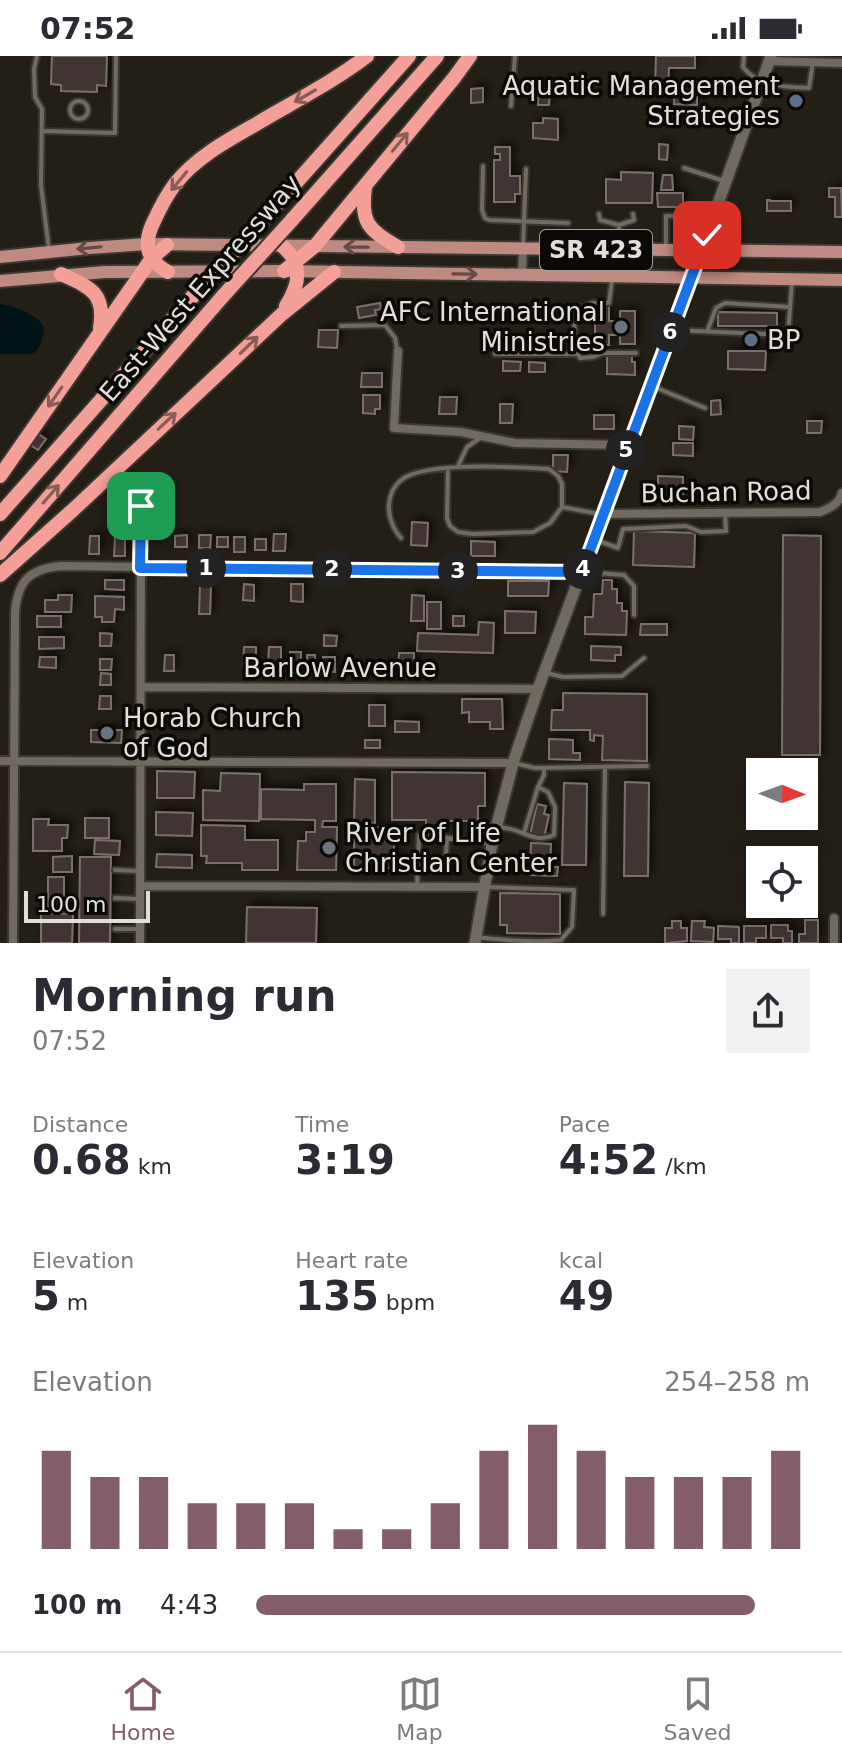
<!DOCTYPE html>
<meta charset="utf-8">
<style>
:root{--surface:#fff;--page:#f2f2f3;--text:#2b2b33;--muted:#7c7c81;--line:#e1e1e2;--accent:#845d6c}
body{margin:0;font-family:"DejaVu Sans",sans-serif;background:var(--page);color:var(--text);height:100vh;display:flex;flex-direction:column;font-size:30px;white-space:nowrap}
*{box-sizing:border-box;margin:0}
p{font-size:26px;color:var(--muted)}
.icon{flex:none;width:44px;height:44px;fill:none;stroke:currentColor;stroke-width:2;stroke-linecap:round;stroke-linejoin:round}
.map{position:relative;height:887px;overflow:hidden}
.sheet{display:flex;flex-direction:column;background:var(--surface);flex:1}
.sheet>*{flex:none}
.needle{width:52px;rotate:91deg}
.buttons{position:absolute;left:746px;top:702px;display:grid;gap:16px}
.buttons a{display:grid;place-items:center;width:72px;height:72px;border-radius:0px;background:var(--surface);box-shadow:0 8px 32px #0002;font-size:40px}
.scale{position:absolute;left:24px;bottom:20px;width:126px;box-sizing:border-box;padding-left:8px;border:4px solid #e2dfd9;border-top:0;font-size:22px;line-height:28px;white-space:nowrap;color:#e2dfd9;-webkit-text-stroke:6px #0b0906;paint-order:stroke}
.pin{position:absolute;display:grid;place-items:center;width:68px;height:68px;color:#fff;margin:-34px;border-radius:16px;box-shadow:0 4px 12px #0006}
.km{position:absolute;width:40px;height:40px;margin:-20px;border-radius:50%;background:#222;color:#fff;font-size:22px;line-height:40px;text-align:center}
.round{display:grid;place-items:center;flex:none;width:84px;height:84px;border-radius:0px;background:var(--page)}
.head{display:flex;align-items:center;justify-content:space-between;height:136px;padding:0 32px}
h1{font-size:44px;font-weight:600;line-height:60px}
.stats{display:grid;grid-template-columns:repeat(3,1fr);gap:12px;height:136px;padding:8px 32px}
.stats div{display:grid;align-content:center}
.stats b{font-size:40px;font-weight:600}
.stats small{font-size:22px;font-weight:400}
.stats p{font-size:22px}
.chart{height:224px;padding:16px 32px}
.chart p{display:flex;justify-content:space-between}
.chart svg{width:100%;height:144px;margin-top:8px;stroke:var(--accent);stroke-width:6}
ul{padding:0 32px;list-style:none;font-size:26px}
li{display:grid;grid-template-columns:128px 96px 1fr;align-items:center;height:60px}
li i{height:20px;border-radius:10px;background:var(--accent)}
.status{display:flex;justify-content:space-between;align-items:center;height:56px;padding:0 40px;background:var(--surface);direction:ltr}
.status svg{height:22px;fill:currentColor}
.tab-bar{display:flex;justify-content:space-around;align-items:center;height:112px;border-top:2px solid var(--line);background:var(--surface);font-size:22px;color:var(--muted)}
.tab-bar a{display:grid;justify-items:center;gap:4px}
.tab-bar .on{color:var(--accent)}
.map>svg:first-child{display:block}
</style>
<div class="status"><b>07:52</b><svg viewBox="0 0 49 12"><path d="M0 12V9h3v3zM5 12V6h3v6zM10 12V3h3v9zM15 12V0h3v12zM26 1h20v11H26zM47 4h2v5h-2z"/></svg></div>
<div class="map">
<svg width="842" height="887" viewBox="0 0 842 887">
<defs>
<filter id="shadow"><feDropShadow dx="4" dy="-4" stdDeviation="4" flood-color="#0009"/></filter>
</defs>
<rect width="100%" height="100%" fill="#231f16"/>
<!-- water -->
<path fill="#001317" d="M0,248C11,249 38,259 43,270C46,277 40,290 36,296L32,298H0Z"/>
<!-- building -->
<path fill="#413532" stroke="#7b6e6b" stroke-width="2" filter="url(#shadow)" d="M52,0H107L106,30L97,29V36L61,35V29L51,28Z
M656,0H695V12H669L668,31H655Z
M483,32V46L471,47V33Z
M538,32H550L549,49H538Z
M675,33L697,34V49L674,48Z
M543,62L558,63V84L533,82V67H543Z
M659,88L668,89L667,104L659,103Z
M495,91H510V120H520V138H515V146H494V104H500V98H495Z
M621,116L653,117L652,147H606V123L621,124Z
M663,119H672L673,134H661Z
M829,132H841L842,161H835V141H829Z
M657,137H683V151H658Z
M767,144H770V145H791V155H767Z
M380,247L381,253L375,254L376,259L359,262L357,251Z
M595,250H609V265H620V255H635V288H620V279H609V289H595Z
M718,256L777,257V270H718Z
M319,274H338L337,292L318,291Z
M728,295H766L765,314L728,313Z
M607,299L632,300V306H635V319L607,318Z
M503,305L521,306L520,315H503Z
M529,306L545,307V316H529Z
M362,317H382V331H361Z
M363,339H380V353H375V358L363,357Z
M440,341H457L456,358H439Z
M720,344L721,358L711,359V345Z
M500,348H513L512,367H500Z
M594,359H614V373H594Z
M807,365H822L821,377H807Z
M679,370L694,371L693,384L679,383Z
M37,377L46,383L38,394L29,388Z
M673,387H693V400L673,399Z
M553,399H568L567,416L553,415Z
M658,420L683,421V438H658Z
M412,466L428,467L427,490L411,489Z
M634,475L695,477L694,511L633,509Z
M274,478H286L285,495H273Z
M187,479V491H175V480Z
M199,479H211L210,492H199Z
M783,479L821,480L820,699H782Z
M90,480H99V498H89Z
M115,480L125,481V500H114Z
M217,481H228V491H217Z
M234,481H245V496H234Z
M255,483H266V494H255Z
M471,485L495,486V500H471Z
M105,524H124V534L105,533Z
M603,524H612V533H617V547H622V555H627L626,579L585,578V561H593L594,538H602Z
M508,525H549L548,540H508Z
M244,528L254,529V545L243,544Z
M291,528H303V546L291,545Z
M200,529L211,530L210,558H199Z
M58,539H72L71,556H45V544H58Z
M412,539L424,540V565H411Z
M95,540L124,541V554L115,553L114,566H102V561H95Z
M427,546H441V573H427Z
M505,555L536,556L535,577H505Z
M37,560H61V571H37Z
M453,560H464V570H453Z
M479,566L494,567L493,597L417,595L418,577L478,579Z
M641,568H667V579H640Z
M100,577L112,578L111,590H100Z
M324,579L337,580L336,590H324Z
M39,581H64V592L39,593Z
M591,590L621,591V599H615V605L591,604Z
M244,591H256V611H243Z
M269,591H281V612L268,611Z
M290,596H301V616H290Z
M399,597H414V622H398Z
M165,599H174V615H164Z
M307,599H315V616L307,615Z
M40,601H56V612L39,611Z
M323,601H335V616L323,615Z
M100,603H112L111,614H100Z
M101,617L111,618V629H100Z
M563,637L647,638V705L602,704L603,680L594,679V685L590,684V674H551L552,654H563Z
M100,640H111V653H99Z
M462,643H502L503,673H490V666H469V656L462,657Z
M369,649H385V670H369Z
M395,665L419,666V676H395Z
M91,674H122L121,687L91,686Z
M549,683L573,684V697H580V704L549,703Z
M365,684H380V692H365Z
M157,715L195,716L194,742H157Z
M392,716L485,717V750H478V765H448V771L426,770V764H392Z
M221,717L260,718L259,765L203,764V734L220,735Z
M355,723L375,724V767H354Z
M625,726L649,727L648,820H624Z
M564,727L587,728L586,809H562Z
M304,728H336V765H323L322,771H337L336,814H297L298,785H306V776H315V764L261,763V733L304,734Z
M537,748L546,750L544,758L549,759L544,782L530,779Z
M156,756L193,757L192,780L156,779Z
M85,762H109V782H85Z
M33,763H49L48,769H68L67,782H62V795H33Z
M201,769L245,770V784H278V814H242V807H206L207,800H201Z
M354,771L394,772V812L354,811Z
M95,784L120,785L119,799L94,798Z
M531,787L551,788L550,811H558L557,820L530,819Z
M157,798L192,799V812L156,811Z
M72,800V816H53V801Z
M80,801H111L110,887H79Z
M48,821H64V855H48Z
M500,837L560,838V878L507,877V869H500Z
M247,851L317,852L316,887H246Z
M41,857L73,858L72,887H41Z
M805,864H818V887H799V878H805Z
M672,865H681V872H687V885L665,887V872H672Z
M692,865H705L704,871L714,872L713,886L691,885Z
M771,869H788V875H792V887H783V882H771Z
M718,870L739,871V887H731V883H718Z
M744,870H766V882H756V887H744Z"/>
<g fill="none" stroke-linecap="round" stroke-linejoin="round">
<defs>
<path id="lane" d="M37,0L34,13L35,41L42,53L41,129L49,194
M744,0L743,11C758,31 786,31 809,32L813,6
M70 54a9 9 0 1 1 18 0a9 9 0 1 1-18 0Z
M511,50L515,0
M43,75L115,77L116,0
M483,110L482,154L485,162L489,164L568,167
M684,112L724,125
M599,158L600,164L619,169L634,164L633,158
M523,191L526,113
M619,191V169
M666,192V160H689L708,168
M612,224L609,247H592L584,251L574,252L575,290L580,302L593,301L603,297H636
M341,270L385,269L395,282L397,293
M674,274L788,279L792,226
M707,276L716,252L725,247L790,251
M495,298H578
M652,330L705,352
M458,410L467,391L480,382
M562,451L600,458
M401,482C393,473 388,460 389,448C390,439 393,431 400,425C421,405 519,411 549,413L558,420L562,428V451L550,467L533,476L473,478L458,476L450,470L447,462L448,412
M596,484L618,492L623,473L686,470L701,476L726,475L725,458
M584,516L624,519L634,530V559
M547,617L563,621L622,620L644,602
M514,707L535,712L647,710
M538,731L544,719V712
M499,771C506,772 513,773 520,776C532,781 541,785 554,779L555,751L548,736L538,731L524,777
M115,814L138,815
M418,814L445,815L447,782
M417,831L419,779L479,785L490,788
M115,842L140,843
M603,858L605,711
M115,873H140
M476,881C505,884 533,887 561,884L572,871L574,834L486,831"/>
<path id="street" d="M769,5L842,7
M522,220L523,193
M398,295L394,372L461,376L515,387L628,389
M603,458L820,456C830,452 839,448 842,437
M141,631L538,633
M0,705L513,707
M140,830L484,831
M834,862V887
M13,887L15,556C18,525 29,513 61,510L582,516
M140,887L141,450"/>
<path id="secondary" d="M475,887L492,788L513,707L538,633L701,195L771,0"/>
<path id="primary" d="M0,201L89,192L147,188L842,196
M0,225L105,216L284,215L842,224"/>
<path id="highway" d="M365,132C360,167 369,174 398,191
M291,165L437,0
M261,166L409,0
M281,189C304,207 300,228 286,250
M284,215L315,190L454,22L470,0
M168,216C146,204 143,187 154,165C160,152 166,140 175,128C196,101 228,84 258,67C295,45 333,26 367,0
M61,218C90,231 106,237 100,272
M0,420L152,202L167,189
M0,458L193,240
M0,497L223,240
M0,519L74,453L282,258L334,216"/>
</defs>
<!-- lane casing -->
<use href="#lane" stroke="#3b3832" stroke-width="8"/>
<!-- street casing -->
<use href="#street" stroke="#3b3832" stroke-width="12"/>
<!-- secondary casing -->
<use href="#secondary" stroke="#3b3832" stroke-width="15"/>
<!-- primary casing -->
<use href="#primary" stroke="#3b3832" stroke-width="16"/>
<!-- highway casing -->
<use href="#highway" stroke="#3b3832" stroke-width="18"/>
<!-- lane -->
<use href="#lane" stroke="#706a60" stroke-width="4"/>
<!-- street -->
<use href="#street" stroke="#706a60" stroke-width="8"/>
<!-- secondary -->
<use href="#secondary" stroke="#706a60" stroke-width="11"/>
<!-- primary -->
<use href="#primary" stroke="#bf8a82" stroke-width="12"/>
<!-- highway -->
<use href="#highway" stroke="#f4a099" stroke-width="14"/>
<defs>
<path id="highway-bridge" d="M193,240L261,166
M223,240L291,165"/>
</defs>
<!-- highway-bridge casing -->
<use href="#highway-bridge" stroke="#3b3832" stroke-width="18" stroke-linecap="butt"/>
<!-- highway-bridge -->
<use href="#highway-bridge" stroke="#f4a099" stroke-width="14"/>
</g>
<!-- one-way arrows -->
<defs><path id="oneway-shaft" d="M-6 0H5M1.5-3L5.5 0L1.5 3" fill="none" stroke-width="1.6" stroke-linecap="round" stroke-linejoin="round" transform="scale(2)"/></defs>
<g stroke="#8b5c57">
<use href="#oneway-shaft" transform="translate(305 40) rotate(150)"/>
<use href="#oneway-shaft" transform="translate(400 86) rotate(-50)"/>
<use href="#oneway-shaft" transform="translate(179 125) rotate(130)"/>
<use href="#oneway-shaft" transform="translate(249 289) rotate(-44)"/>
<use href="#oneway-shaft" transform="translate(55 341) rotate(125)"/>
<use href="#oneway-shaft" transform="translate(167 365) rotate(-43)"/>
<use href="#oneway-shaft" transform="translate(51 438) rotate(-49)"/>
</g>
<g stroke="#654a44">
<use href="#oneway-shaft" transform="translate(356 191) rotate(-179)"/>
<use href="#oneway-shaft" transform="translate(89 192) rotate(175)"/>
<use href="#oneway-shaft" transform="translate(465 218) rotate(1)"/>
</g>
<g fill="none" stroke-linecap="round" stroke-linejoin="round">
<defs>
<path id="route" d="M141,450L140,512L582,516L707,179"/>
</defs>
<!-- route casing -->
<use href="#route" stroke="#fff" stroke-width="16"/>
<!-- route -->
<use href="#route" stroke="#1a73e8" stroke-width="10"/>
</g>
<!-- markers -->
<g fill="#5c6f8a" stroke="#0b0906" stroke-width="3">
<circle cx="796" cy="45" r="8"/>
<circle cx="751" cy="284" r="8"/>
</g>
<g fill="#6b7280" stroke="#0b0906" stroke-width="3">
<circle cx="621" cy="271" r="8"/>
<circle cx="107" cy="677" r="8"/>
<circle cx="329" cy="792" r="8"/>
</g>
<g text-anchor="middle" stroke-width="7" stroke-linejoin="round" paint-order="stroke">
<!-- shield labels -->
<rect fill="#0b0906" stroke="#a29f9a" stroke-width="2" x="540" y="174" width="112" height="40" rx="6"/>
<g font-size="24" font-weight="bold" fill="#e2dfd9">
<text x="596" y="202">SR 423</text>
</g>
<!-- poi labels -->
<g font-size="26" fill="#e2dfd9" stroke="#0b0906" text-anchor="start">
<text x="780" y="39" text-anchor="end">Aquatic Management<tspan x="780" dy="30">Strategies</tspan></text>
<text x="605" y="265" text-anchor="end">AFC International<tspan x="605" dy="30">Ministries</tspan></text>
<text x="767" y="293">BP</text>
<text x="123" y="671">Horab Church<tspan x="123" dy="30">of God</tspan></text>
<text x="345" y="786">River of Life<tspan x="345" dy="30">Christian Center</tspan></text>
</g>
<!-- street labels -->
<g font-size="26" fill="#e2dfd9" stroke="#0b0906">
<text transform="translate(200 232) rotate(-49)" y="9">East-West Expressway</text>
<text transform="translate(726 436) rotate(-1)" y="9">Buchan Road</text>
<text x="340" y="621">Barlow Avenue</text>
</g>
</g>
</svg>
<div class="buttons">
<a><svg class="needle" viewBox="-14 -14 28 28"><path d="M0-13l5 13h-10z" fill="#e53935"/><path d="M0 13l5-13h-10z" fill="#7c7c81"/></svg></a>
<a><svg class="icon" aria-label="locate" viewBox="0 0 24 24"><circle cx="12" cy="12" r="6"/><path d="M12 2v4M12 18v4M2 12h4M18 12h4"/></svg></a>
</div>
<div class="scale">100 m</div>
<div class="pin" style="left:141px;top:450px;background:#1e9e55"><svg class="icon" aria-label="arrive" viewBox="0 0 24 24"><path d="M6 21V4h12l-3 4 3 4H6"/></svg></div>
<div class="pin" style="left:707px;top:179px;background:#d93025"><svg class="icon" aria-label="check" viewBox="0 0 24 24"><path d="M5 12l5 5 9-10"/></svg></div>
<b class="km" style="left:206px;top:512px">1</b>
<b class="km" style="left:332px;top:513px">2</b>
<b class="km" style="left:458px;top:515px">3</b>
<b class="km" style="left:583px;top:513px">4</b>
<b class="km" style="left:626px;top:394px">5</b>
<b class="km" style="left:670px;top:276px">6</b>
</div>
<section class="sheet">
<div class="head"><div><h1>Morning run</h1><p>07:52</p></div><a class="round"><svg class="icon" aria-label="share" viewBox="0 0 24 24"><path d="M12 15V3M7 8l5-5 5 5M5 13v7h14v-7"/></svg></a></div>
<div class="stats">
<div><p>Distance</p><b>0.68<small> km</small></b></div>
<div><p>Time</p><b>3:19</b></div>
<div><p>Pace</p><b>4:52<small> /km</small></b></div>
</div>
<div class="stats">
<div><p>Elevation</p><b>5<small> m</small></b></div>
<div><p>Heart rate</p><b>135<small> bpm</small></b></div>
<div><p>kcal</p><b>49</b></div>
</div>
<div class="chart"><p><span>Elevation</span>254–258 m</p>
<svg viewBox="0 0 160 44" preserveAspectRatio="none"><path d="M5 44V14M15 44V22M25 44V22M35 44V30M45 44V30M55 44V30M65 44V38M75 44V38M85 44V30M95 44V14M105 44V6M115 44V14M125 44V22M135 44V22M145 44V22M155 44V14"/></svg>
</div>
<ul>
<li><b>100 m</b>4:43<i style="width:90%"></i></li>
</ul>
</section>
<nav class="tab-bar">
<a class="on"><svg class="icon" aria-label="home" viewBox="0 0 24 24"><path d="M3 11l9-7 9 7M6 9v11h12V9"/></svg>Home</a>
<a><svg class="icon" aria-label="map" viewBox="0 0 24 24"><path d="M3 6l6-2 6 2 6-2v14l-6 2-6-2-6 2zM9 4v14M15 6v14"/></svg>Map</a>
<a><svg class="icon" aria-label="saved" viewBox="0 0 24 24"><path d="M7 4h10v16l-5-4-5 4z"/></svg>Saved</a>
</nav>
